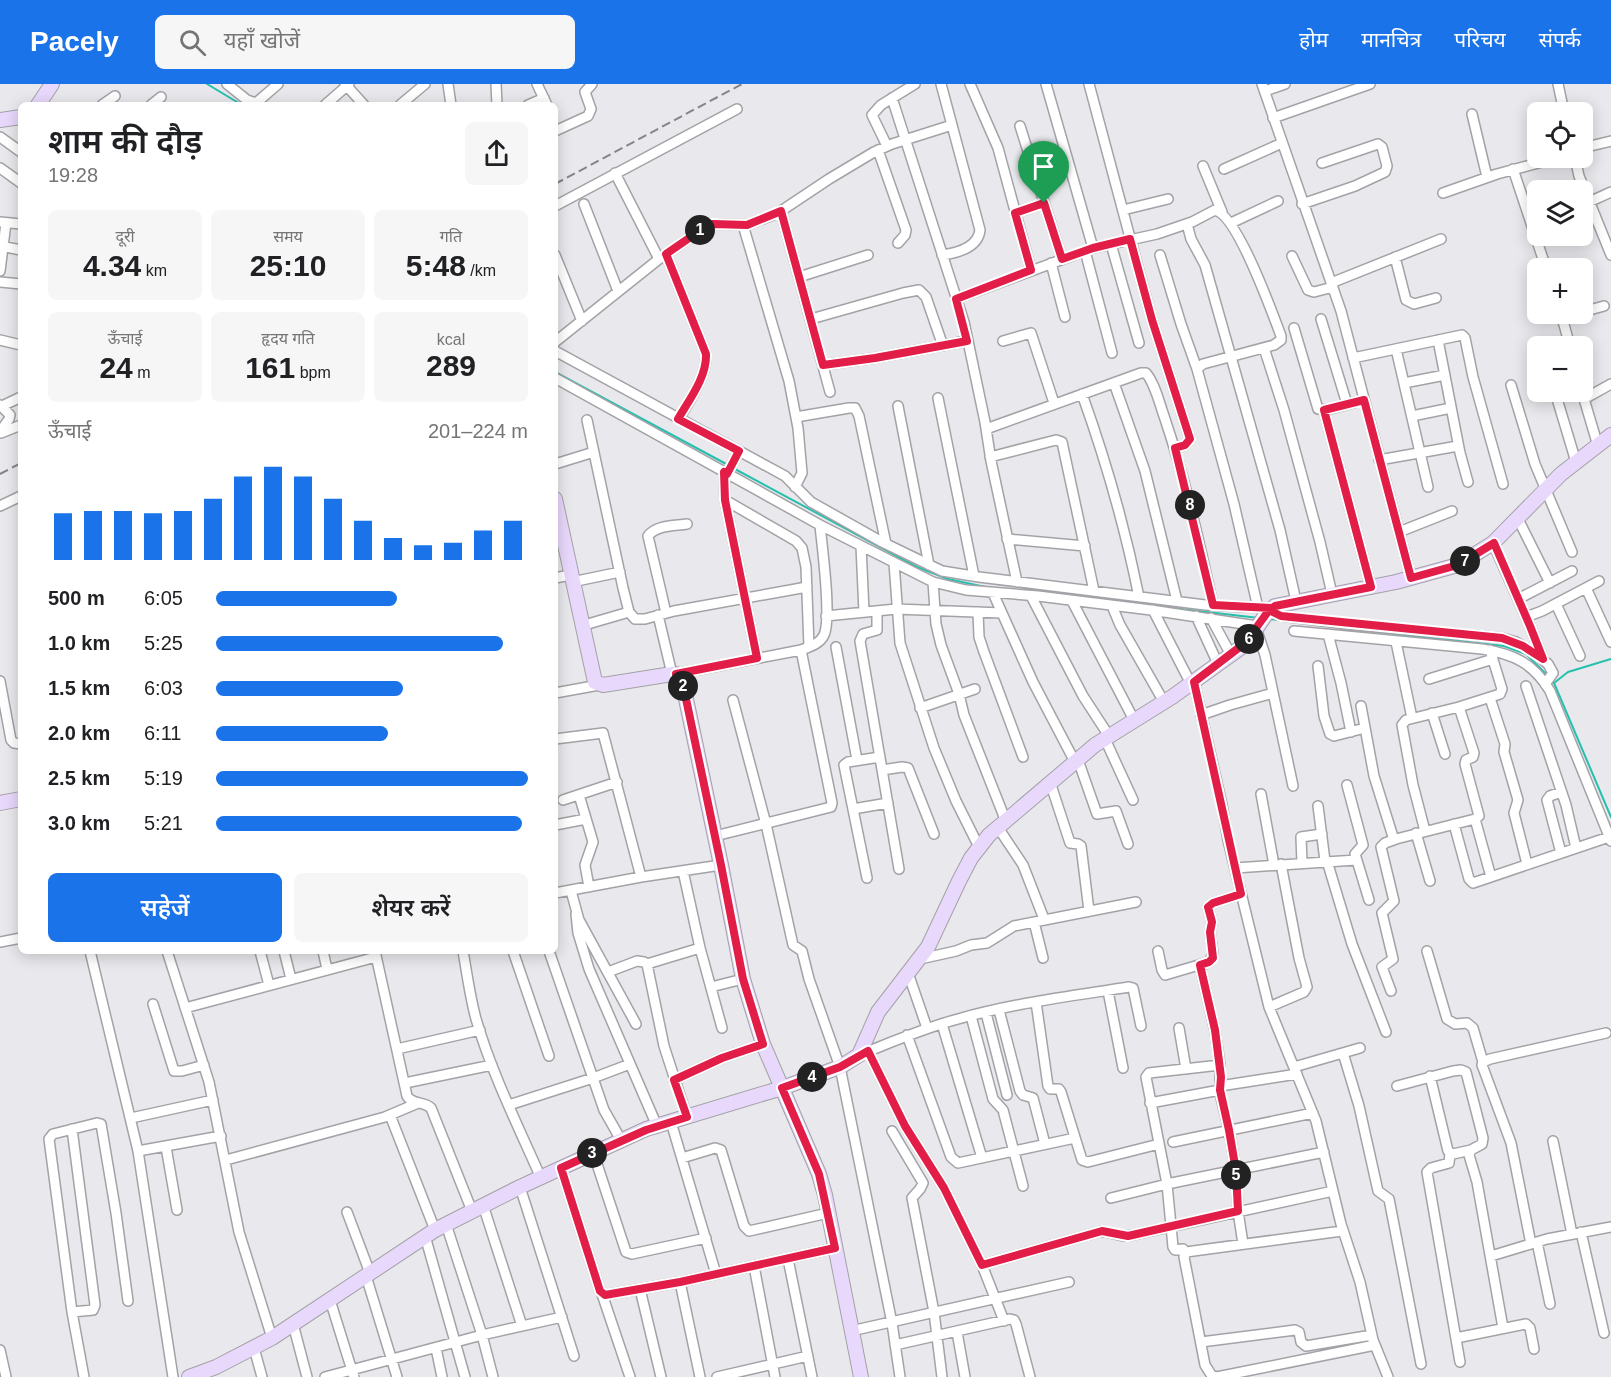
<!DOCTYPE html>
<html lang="hi">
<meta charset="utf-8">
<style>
:root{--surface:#fff;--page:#f6f6f6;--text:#202124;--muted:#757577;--accent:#1a73e8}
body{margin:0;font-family:Helvetica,"Noto Sans Devanagari",sans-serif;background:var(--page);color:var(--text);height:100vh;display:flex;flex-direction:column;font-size:22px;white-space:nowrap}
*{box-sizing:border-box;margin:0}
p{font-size:20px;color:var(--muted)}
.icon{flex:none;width:33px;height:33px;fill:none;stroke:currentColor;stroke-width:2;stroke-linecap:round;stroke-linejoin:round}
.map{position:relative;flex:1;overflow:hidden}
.side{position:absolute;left:18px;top:18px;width:540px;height:852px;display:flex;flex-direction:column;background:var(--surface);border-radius:9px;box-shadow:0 3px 15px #0003}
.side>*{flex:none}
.fabs{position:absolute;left:1527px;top:18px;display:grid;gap:12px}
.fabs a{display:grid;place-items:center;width:66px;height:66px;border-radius:9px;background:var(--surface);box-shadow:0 3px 15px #0003;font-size:30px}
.pin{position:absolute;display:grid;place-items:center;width:51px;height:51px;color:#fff;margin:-62px -26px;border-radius:50% 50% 50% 0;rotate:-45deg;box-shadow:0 0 6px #0007}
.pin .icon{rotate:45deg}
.km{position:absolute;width:30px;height:30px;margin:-15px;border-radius:50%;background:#222;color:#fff;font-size:16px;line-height:30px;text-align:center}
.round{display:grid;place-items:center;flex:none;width:63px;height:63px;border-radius:9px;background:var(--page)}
.headline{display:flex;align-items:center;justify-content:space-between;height:102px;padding:0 30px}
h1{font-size:33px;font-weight:600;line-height:45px}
.figures{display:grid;grid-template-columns:repeat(3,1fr);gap:9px;height:102px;padding:6px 30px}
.figures div{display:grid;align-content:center;border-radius:9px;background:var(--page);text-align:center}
.figures b{font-size:30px;font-weight:600}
.figures small{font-size:16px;font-weight:400}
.figures p{font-size:16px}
.chart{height:168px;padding:12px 30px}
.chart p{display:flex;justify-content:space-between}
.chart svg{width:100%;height:108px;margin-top:6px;stroke:var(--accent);stroke-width:6}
.cta{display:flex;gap:12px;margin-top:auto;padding:12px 30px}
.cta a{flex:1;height:69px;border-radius:9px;background:var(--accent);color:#fff;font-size:24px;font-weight:600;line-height:69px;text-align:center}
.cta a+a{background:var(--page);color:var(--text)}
ul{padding:0 30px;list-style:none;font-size:20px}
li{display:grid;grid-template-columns:96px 72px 1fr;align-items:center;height:45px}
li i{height:15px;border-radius:8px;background:var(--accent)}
header{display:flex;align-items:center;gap:36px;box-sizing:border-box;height:84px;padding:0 30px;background:var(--accent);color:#fff}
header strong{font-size:28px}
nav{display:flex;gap:33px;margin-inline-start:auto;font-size:21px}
.search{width:420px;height:54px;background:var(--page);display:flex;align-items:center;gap:15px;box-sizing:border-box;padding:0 21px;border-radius:9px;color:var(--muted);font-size:22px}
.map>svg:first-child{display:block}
</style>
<header>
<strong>Pacely</strong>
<div class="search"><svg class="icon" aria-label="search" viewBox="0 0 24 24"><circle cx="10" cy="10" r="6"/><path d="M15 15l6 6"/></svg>यहाँ खोजें</div>
<nav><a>होम</a><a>मानचित्र</a><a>परिचय</a><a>संपर्क</a></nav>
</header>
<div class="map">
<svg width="1611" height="1293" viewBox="0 0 1611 1293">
<rect width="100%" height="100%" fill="#e9e8ec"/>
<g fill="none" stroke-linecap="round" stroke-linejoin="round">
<!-- stream -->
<path stroke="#24c0ae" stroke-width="2" d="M207,0L242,21
M555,288L728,381
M733,384L917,483L948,495L990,504
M1163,523L1259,534
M1270,535L1303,539
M1360,546L1504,562L1526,570L1547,591
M1551,596L1554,599L1611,733
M1554,599L1568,588L1611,575"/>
<defs>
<path id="street" d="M227,0L247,16L256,19L278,0
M345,0L364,21
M448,0L451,21
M496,0L497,21
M537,0L547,21
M941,0L980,146C978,164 957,169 942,171
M970,0L998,64L1031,186
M1046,0L1093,164
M1089,0L1152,236L1190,355L1185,361L1175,364
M1262,0L1341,227L1411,494
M1558,0L1564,28
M1265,7L1285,0
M892,14L964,238L985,338L991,377L1017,498
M102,21L115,12
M151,21L161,13
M325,21L349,0
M400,21L425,0
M528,21L544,14
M1472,30L1487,93
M1273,34L1370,0
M1020,42L1062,175
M555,47L588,32L591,25L585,8L592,0
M0,53L21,68
M887,62L872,31L881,21L915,0
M1582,64L1611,57
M878,66L906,146L905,151L898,159
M1575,74L1579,92L1611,171
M1203,82L1222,128
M0,84L21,99
M1224,85L1282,59
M1513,85L1546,184
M615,89L659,175
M1443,109L1497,90L1557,74
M1589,118L1611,108
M584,120L618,207
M1302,120L1355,102L1385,88L1387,82L1382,63L1378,60L1322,79
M555,122L737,25
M1123,126L1168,115
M781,127L830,308
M1015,129L1044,119
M0,138L21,140
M1231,139L1278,117
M1187,140L1191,155L1205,181L1280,446L1296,517
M743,141L789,297L798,344L802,389L795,403
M1111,160L1139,259
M0,162L21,166
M1085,167L1112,269
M666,170L706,270C707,293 689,316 679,335
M555,171L582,237
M1160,171L1181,240L1197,285
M1292,172L1308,206L1314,208L1333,203
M1395,173L1406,216L1414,220L1436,214
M1051,179L1065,233
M0,187L6,139
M799,193L868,171
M0,198L21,200
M1331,199L1441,155
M956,215L1093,164L1157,150L1192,138L1215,126C1237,131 1272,228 1281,252V256L1274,261L1203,280L1197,285L1234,420L1258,524
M1582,228L1604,222
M1561,230L1570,262
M811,235L903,209L919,206L926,213L943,262
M1321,235L1347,320
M1294,244L1318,325L1326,326L1364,316
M0,256L21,261
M1438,256L1460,369L1468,398
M1003,257L1031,249L1054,319
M555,258L659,175L708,141L713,140L747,141L778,129L829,95L874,68L892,60L952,41
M1264,264L1284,326L1320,458L1332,510
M1396,265L1428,403
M555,267L785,392L811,418L882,458L942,487L979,493L1205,521L1271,524
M1353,274L1462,251L1465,254L1473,293L1503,400
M823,281L875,274L967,257
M555,294L820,441L933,498L966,506L1038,512L1151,526L1257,542
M1114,299L1145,387L1177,517
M1404,299L1445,291
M1511,301L1535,380L1572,468
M1555,308L1576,378
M1582,308L1598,362
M1082,310C1106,377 1125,443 1139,513
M938,314L974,492
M1584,315L1611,300
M0,321L10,331L9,335L0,348
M2,322L21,313
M898,322L929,481
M1324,326L1371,503
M1412,332L1451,324
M796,333L849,324H855L859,332L886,460
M587,336L623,504L629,528L635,535H645L674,527L807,503
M986,345L1141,289H1146C1155,300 1159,318 1164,332C1185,394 1199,457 1213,521
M1,349L21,341
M990,373L1056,356L1062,358L1094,507
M1379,376L1458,362
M555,380L594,368
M724,388L725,416L757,574
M727,390L739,367
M725,416L796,457L802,464L806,483L809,563
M0,422L21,412
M1518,435L1550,499
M1399,448L1452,427
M1007,455L1085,462
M1493,459L1530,542L1543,575
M861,462L864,528
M894,479L900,559L934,664L956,717L979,763
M555,494L570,491
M572,498L620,488
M933,498L936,540L941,561L959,610L964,631L1005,735
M1586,504L1611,558
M993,509L1033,598L1075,678
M1031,512L1083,612L1109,652
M1518,515L1572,487
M1072,517L1134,636
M1556,520L1580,572
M1112,522L1120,541L1164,618
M1153,526L1191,600
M1269,526L1281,532L1347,540L1502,554L1516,558L1537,571L1548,580L1553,589L1545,600
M877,527V546L863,550L860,557L899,785
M978,528L979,553L984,568L1023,673
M666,529L648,452C656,441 674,442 687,440
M658,531L672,590
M826,532L896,525L1002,529
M1196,532L1218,580
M1526,533L1542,527L1599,497
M1211,534L1231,571
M581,542L629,528
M1256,544L1265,571L1293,702
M1294,547L1482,565C1514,570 1533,579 1550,607L1611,757
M1328,550L1341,599L1351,648
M1396,558L1412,634
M836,563L857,676
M1318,582L1324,632L1330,650L1334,652L1365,644
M676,590L801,566C809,563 820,560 824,551C832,534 822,463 820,441
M1429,595L1493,575
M0,597L11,656L14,659L21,660
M1194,598L1222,721L1228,756L1269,923L1316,1037L1341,1140L1360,1198L1373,1256L1388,1293
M1526,602L1566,721L1576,764
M555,609L599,601
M1490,614L1505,660L1504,668L1518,716L1514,729L1527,780
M733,616L766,740L793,861L802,867L809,895L840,983L892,1239L900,1293
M1361,622L1374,692L1394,756
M920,624L975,605
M1432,629L1445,670
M1201,631L1230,621L1273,609
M555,655L603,649L641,793
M1105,655L1133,716
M1078,676L1097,730L1116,727L1128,760
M882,686L902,683L908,684L934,750
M1050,698L1070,759L1078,760L1081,762L1089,827
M1347,701L1363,761L1355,770L1369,816
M1561,708L1550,712L1547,716L1561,769
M1261,710L1274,781
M579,711L593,758L585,781L589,803
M563,716L617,698
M1318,722L1325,777
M853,725L888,719
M1475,735L1491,793
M1454,740L1469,795L1473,799L1609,753
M555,741L586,735
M997,742L1023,781L1044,835
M1425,747L1413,701L1402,641L1406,636L1459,623L1500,610L1502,605L1490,566
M1416,749L1430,797
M715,752L831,723L832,719L801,566
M1327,777L1352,860L1386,948
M1302,779L1301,753L1322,750
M1235,784L1356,776
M683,787L700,864L722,944
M867,794L844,681L848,678L880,673
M571,807L579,836L636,940
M555,809L641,793L721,781
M576,830L578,849L589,885L657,1042
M1034,838L1043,874
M0,858L21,854
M90,867L138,1067L173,1293
M167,867L209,998L239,1148L272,1254
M260,867L269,901
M284,867L291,895
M323,867L327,885
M375,867L407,1012C412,1021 424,1017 431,1024L472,1127
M463,867C467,890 470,913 476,935C492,990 518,1042 541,1094
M513,867L549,972
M549,867L604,1026L621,1056
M1158,867L1162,886L1165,891L1209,878L1213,870L1210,848L1212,838L1208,823L1213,819L1241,810
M1427,867L1447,935L1455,940L1467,939L1473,944L1483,978
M920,875L956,867L971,861L987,859L1014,842L1136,818
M647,880L700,864
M1200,881L1215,947L1220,981V1009L1229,1046L1236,1087L1238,1127L1243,1160
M608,888L637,877L644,878L647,880L664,962L687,1033
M908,889L927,944
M711,903L743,895
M1108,907L1123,984
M1391,907L1382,883L1393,875L1382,829L1394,817L1381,763L1385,759L1396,755L1475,735L1479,732L1465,680L1466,676L1473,673L1474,669L1459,623
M1036,918L1048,1002L1050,1005H1059L1061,1008L1082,1076L1088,1078L1159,1060
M153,920L174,987H182L204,981
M1269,923L1304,908L1307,903L1299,874L1281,780
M185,924L376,873
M999,926L1020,1007L1023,1011L1033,1014L1045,1060
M986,929L1007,1011
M971,932L993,1015L1003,1026L1023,1102
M942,940L982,1074
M1179,944L1186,985
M907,951L951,1073L958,1079L1075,1054
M397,965L480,946
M868,967L905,1042L944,1104L982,1181L1004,1237
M1343,969L1359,1022L1378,1107L1389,1115L1421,1280
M859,971C892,958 924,944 958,935C1014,919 1072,912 1129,903L1133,904L1141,942
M1294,983L1360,964
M1430,992L1448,1067L1453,1070L1471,1066
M674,996L722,974L763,960
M405,999L492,981
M1220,1002L1297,990
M1397,1002L1453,987L1461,986L1466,988L1483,1054L1482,1060L1471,1066L1469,1071L1477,1098L1503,1244
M1150,1019L1220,1006
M509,1021L593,994L630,980
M390,1031L435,1146
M131,1034L213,1016
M671,1038L716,1190
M892,1047L923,1099L920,1105L912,1114L934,1228L942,1293
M1553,1057L1572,1150
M1173,1058L1313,1029
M166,1063L177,1126
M138,1067L221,1052
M593,1068L626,1168L632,1170L706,1154
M1450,1069L1449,1079L1431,1084L1427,1088L1460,1278
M682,1074L715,1064L721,1066L744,1142L749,1147L828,1129
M226,1076L385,1033L418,1019
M561,1084L600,1207L605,1211L680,1198L835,1164
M520,1103L574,1272
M1111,1114L1167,1100L1324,1068
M483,1121L522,1242
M347,1128L370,1189
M446,1140L482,1251L493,1293
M1342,1147L1186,1168L1184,1173L1205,1281L1212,1292L1217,1293L1375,1261
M1581,1148L1604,1249
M425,1152L465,1293
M1537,1158L1550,1220
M1531,1160L1511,1059L1482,981L1483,978L1490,975L1606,949
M1184,1170L1183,1165L1175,1166L1173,1163L1167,1100L1146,993L1149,989L1220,981
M1491,1172L1547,1155L1611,1143
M788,1175L812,1293
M982,1181L1102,1147L1123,1152L1133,1151L1333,1107
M754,1182L775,1293
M366,1192L397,1293
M680,1198L700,1293
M640,1205L661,1293
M602,1210L630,1293
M330,1216L354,1293
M72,1228L93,1226L95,1221L72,1045
M293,1240L307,1293
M851,1247L1069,1198
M957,1248L965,1293
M1456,1254L1526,1240L1530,1244L1534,1265
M1201,1258L1295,1246L1299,1248L1301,1258L1306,1262L1372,1251
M895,1261L1010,1235L1014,1236L1016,1240L1030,1293
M254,1264L262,1293
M436,1264L442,1293
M0,1266L6,1293
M84,1293L72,1228L49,1055L53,1050L97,1039L101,1040L116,1129L128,1217
M325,1293L482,1251L562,1233
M717,1293L808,1272"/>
<path id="secondary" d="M38,21L52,0
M0,36L21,33
M555,415L595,598L603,601L672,590H676L682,596L721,781L743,895L763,960L819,1090L825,1111L861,1293
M0,719L21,715
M189,1293L216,1283L272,1254L435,1146L520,1103L646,1045L782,1004L840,983L859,971L878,928L928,863L959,797L971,774L989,751L1095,661L1172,613L1239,565L1250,554L1267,529L1275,522L1396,498L1458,481L1493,459L1561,390L1611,351"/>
</defs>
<!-- street casing -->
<use href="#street" stroke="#a3a2a6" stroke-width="12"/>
<!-- secondary casing -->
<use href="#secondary" stroke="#a3a2a6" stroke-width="16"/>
<!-- street -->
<use href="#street" stroke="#fff" stroke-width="9"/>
<!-- secondary -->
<use href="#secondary" stroke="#e8d8fc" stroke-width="14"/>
<!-- rail -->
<path stroke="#858487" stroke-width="2" stroke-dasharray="9 4.5" stroke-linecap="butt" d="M555,100L742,0
M0,390L21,379"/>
</g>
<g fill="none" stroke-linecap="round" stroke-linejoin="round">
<defs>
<path id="route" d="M1044,119L1015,129L1031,186L956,215L967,257L875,274L823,281L781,127L747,141L713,140L708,141L666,170L706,270C707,293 689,316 678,335L739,367L727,390L724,388L725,416L757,574L676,590L682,596L721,781L743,895L763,960L722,974L674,996L687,1033L646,1046L561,1084L600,1207L605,1211L680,1198L835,1164L819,1090L782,1004L840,983L868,967L905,1042L944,1104L982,1181L1102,1147L1128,1152L1238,1127L1236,1087L1229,1046L1220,1006L1221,993L1215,946L1200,881L1209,878L1213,874L1210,848L1212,838L1208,823L1213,819L1241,810L1194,598L1245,559L1267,529C1269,526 1272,524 1275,522L1371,503L1324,326L1364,316L1411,494L1458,481L1494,459L1530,542L1543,575L1523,562L1502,554L1281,532L1269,526L1271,524L1213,521L1175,364L1185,361L1190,355L1152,236L1130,155L1093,164L1062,175L1044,119"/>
</defs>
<!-- route casing -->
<use href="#route" stroke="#fff" stroke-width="12"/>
<!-- route -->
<use href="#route" stroke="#e11d48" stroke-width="8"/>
</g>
</svg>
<div class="fabs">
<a><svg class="icon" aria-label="locate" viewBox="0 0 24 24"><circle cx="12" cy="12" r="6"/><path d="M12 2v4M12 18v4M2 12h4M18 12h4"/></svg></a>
<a><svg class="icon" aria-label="layers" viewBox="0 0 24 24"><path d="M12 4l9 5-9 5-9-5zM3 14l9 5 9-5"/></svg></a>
<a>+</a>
<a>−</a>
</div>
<div class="pin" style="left:1044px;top:119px;background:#1e9e55"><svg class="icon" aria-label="arrive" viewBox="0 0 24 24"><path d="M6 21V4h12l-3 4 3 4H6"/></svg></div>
<b class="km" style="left:700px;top:146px">1</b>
<b class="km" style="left:683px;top:602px">2</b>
<b class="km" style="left:592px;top:1069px">3</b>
<b class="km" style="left:812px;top:993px">4</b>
<b class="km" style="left:1236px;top:1091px">5</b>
<b class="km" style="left:1249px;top:555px">6</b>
<b class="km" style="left:1465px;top:477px">7</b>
<b class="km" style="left:1190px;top:421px">8</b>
<section class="side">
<div class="headline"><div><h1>शाम की दौड़</h1><p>19:28</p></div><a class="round"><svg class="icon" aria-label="share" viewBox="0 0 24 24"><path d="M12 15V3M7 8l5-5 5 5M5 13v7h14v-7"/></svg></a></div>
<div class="figures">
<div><p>दूरी</p><b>4.34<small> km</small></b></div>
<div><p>समय</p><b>25:10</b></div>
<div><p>गति</p><b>5:48<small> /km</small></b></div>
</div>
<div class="figures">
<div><p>ऊँचाई</p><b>24<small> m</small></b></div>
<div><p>हृदय गति</p><b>161<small> bpm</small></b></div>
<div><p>kcal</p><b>289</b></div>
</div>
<div class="chart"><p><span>ऊँचाई</span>201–224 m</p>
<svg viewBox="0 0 160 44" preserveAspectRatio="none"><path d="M5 44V25M15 44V24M25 44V24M35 44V25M45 44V24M55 44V19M65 44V10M75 44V6M85 44V10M95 44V19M105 44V28M115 44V35M125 44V38M135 44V37M145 44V32M155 44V28"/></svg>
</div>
<ul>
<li><b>500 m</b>6:05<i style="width:58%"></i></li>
<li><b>1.0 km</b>5:25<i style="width:92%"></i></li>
<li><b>1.5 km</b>6:03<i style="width:60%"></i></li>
<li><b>2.0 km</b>6:11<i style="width:55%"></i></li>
<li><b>2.5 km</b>5:19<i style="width:100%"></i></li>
<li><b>3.0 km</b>5:21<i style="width:98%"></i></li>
</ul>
<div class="cta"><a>सहेजें</a><a>शेयर करें</a></div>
</section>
</div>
